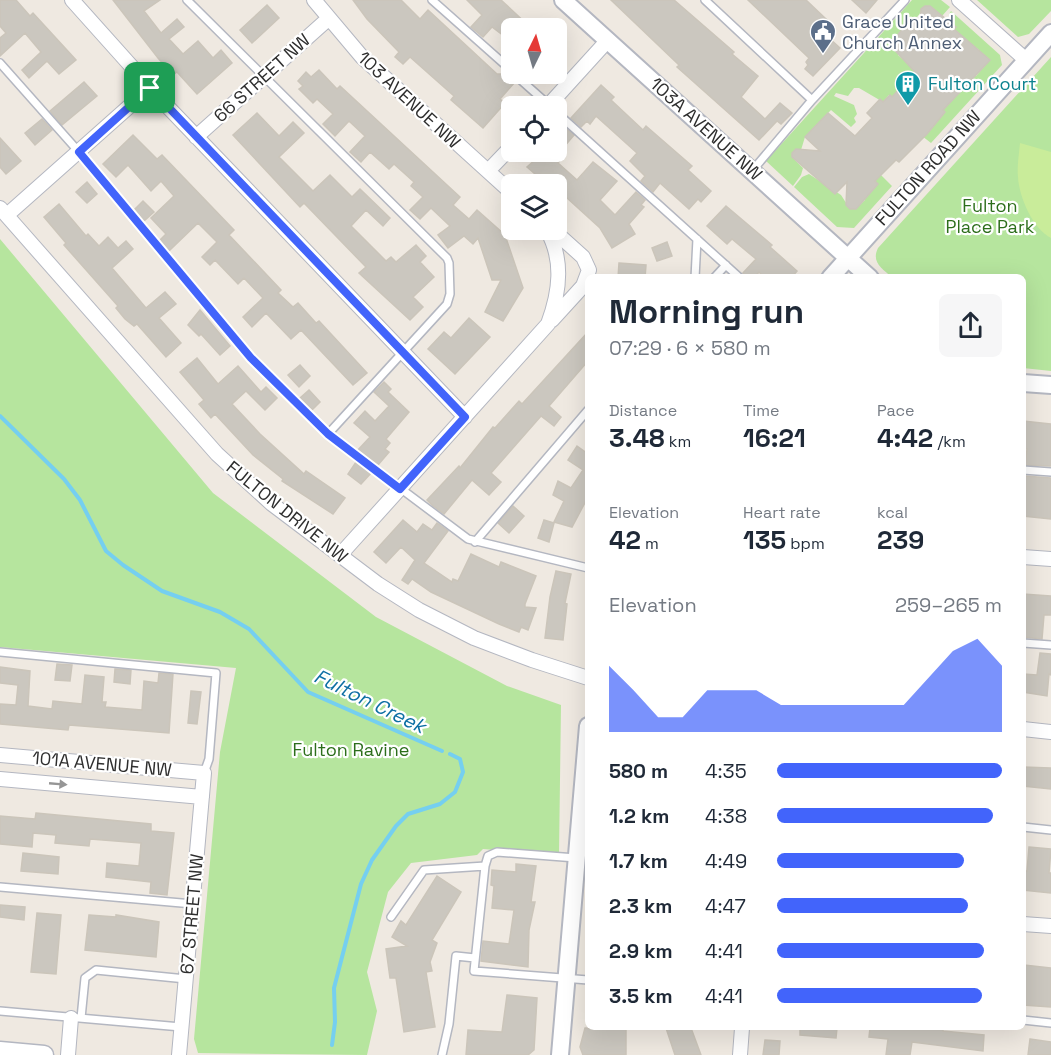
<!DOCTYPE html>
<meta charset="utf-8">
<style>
:root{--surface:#fff;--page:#f6f6f7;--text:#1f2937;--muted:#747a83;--accent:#4264fb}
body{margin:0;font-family:"Space Grotesk",sans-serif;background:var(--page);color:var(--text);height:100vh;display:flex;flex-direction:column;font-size:22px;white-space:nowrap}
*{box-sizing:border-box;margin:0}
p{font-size:20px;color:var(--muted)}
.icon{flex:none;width:33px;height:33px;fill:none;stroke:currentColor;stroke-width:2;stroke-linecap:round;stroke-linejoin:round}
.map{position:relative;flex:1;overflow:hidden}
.drawer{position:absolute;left:585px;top:274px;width:441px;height:756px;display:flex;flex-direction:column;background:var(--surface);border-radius:9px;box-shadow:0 6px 24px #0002}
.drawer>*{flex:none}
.needle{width:39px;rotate:5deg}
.fabs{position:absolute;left:501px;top:18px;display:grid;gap:12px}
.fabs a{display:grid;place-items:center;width:66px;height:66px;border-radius:9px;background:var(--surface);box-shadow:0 6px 24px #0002;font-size:30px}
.pin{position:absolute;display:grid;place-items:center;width:51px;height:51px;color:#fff;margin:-26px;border-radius:12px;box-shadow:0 3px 9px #0006}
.round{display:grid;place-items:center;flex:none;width:63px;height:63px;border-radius:9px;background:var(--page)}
.headline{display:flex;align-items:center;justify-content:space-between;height:102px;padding:0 24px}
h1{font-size:33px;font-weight:700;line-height:45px}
.stats{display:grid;grid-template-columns:repeat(3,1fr);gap:9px;height:102px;padding:6px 24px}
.stats div{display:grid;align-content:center}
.stats b{font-size:26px;font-weight:700}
.stats small{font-size:16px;font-weight:400}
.stats p{font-size:16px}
.chart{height:168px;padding:12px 24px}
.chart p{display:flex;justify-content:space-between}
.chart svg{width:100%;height:108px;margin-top:6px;fill:var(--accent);opacity:.7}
ul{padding:0 24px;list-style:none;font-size:20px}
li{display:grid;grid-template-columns:96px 72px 1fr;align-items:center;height:45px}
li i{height:15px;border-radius:8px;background:var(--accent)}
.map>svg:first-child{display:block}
</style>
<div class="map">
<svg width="1051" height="1055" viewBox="0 0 1051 1055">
<rect width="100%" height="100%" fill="#efe9e1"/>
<!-- green -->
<path fill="#b6e59e" d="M912,0H941L950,7L942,16L930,6H925C919,12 920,19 910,19L890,45L898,51V55L905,61L909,57L916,73L892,97L889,95L883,102L859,88H854L848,96L836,93L834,96L854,105L857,114L854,118L856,122L851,127L831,110L805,137L801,150L796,149L792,153V157L803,168L801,175L793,186L766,161Z
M977,0H1051V11L1029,34L1018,37Z
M951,11L1000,55L1002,65L931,143L922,136L927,134L942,109L961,87L964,90L969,83L967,80L972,74L976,76L988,62V58L980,56L979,50L953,30L952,18L949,14Z
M1051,57V371L1023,368V278L892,277C882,269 871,262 878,248Z
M809,174L841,195L850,209H855L865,200L862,197L878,184L874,180L880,174L892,186L854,228L837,227L794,187L802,177Z
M0,239L213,493L376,617L507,686L561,705L559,855L483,849L477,855L411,863L388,892L367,972L377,1011L367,1055L198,1053L194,1039L220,752L236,668L0,647Z"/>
<!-- pitch -->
<path fill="#c9ec9a" d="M1020,143L1051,152V238C1033,229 1019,197 1018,177C1017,166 1019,154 1020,143Z"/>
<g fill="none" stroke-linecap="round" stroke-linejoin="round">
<!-- stream -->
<path stroke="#75cff0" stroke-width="4" d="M0,416L64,479L80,500L106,551L123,565L162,591L220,612L249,629L308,692L442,751
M332,1045L335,1022L334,988L361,884L372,860L396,826L408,814L440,804L455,792L463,772L460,759L450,754"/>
</g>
<!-- building -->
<path fill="#cbc7bf" stroke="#cbc5ba" stroke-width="1.5" d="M0,0H16L30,16L33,13L76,60L59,74L47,61L29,78L22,70L41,52L25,33L0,56V38L6,33L0,26Z
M113,0H160L144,11L161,33L177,19L184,27L169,39L183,54L198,41L213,58L221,50L232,63L197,94L177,72L173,75L158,58Z
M353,0H401L420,19L428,10L497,74H506L515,82L500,99L505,103L483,128L451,100L454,96L410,57L403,64L395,57L399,52L367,19Z
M467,0H501L531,28H512V42L492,27L483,37L471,27L482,15Z
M611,0H674L734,52L732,54L758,76L741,97L765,119L780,103L792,113L781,124L777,121L759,140L677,67L679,65Z
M748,0H806L827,20L818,28L840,48L813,76L805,69L808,65L806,62L809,58Z
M852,0H877L866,13Z
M267,5L279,18L252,43L240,30Z
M925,6H930L951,23L956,27L954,29L990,60L943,110L945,112L927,134L899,162L896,160L875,181L878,184L856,209H850L846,205L847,182L835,194L792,157V153L796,149L820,151L805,137L828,113L855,136L872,118L867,113L880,99L883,102L890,95L892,97L915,72L890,45L910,19L920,27L921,9Z
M319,70L337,89L340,86L460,197L453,205L469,219L477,210L505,235L523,288L503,321L485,312L501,280H492L478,238L473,244L464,236L448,248L438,235L450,226L431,208L420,219L410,210L423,197L411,186L414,182L394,164L389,169L370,152L361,162L350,152L365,136L349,121L335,136L323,124L333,114L317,99L313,103L299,89L303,86L298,81L306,72L311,77Z
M84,82L97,96L62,125L50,111Z
M601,85L614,97L611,100L643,130L646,126L692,166L688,170L711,191L701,202L698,199L689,209L660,183L653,192L641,181L645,176L630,161L637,153L596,116L590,124L587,121L581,127L571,118Z
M257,113L279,136L293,122L304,133L279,157L313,191L330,175L352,197L360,189L390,218L383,226L366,210L351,226L386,261L391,257L396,262L416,245L426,256L420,262L434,277L413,297L423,307L410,320L359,273L366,267L304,203L300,207L233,135Z
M42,119L52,130L35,145L25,133Z
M563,126L574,135L557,155L561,159L558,163L577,180L593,162L617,181L600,200L615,215L636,192L645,200L641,205L644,207L629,224L635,234L612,248L600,228L556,188V184H553L545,177L542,180L527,167L544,152H553L556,154V132Z
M133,135L157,159L162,155L234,230L229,235L281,290L278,293L293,307L298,303L316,323L319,321L367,373L353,385L301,330L291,339L266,313L252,327L243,317L263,298L244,278L238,284L215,260L210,265L202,257L217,242L198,223L169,251L160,240L166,234L151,218L174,196L161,181L151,191L128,165L116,177L103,164Z
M0,138L21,161L6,174L0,167Z
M87,182L97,194L87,203L76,192Z
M143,201L154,212L144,221L134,210Z
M59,204L86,236L88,234L99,246L108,237L118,248L126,241L133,249L112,268L146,308L165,292L176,304L159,318L181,343L166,357L137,324L134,326L125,319L116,308L118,306L64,245L66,243L44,217Z
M726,206L772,245L770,247L797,271L791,278H765L759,272L754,278H745L743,273L756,259L732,239L727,244L707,226Z
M667,242L672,256L657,261L652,248Z
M619,263L646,265L645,278H618Z
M200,310L230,346L220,355L201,334L199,336L188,325Z
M469,318L490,337L455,374L428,349L444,332L451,338Z
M588,332V361L549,406L561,417L554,426L541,416L491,473L501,482L489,495L472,480L444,514L432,505L427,500L459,466L460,468L493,427L495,428L519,401L522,404Z
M197,358L218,384L238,366L261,392L266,387L277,398L265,410L246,391L232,404L260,434L304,474L306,471L345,498L333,514L282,481L283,479L253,455L215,414L211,418L199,404L204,400L180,372Z
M300,365L310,376L299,387L288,375Z
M384,382L391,389L388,392L409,412L386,439L390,443L385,449L389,452L378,465L358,450L370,437L354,423L365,411L375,421L389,406L374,392Z
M309,390L320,402L312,410L300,398Z
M1023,421L1051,424V466L1025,465L1027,449L1023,448Z
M577,446L588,454V497L572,527L554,522L564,501L553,495L558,481L571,488L583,470L568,460Z
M356,462L371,473L361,484L348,474Z
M1024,476L1051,478V519L1023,516Z
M513,506L524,516L509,533L498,523Z
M403,520L417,532L423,524L432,530L437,523L448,531L424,563L452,582L453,579L458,581L471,554L499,567L501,562L536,576L525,604V607L536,608L528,630L521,627L519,632L499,624L431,592L412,579L408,584L402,580L415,560L401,547L386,563L374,552Z
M544,520L554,523L549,542L538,538Z
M556,571L571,574L565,603L567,604L563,640L545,638L550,597Z
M1023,594L1051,596V615H1044L1042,639L1023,637Z
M1040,653L1051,654V675L1049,674L1047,696L1023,692L1024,674L1037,675Z
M57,664L72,665L70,681L55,680Z
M0,667L30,671L28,706L52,709L53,701L82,704L85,675L104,677L102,702H106L105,707L142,710L144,681L158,683L159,673L173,674L169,733L69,725L68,730L0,724V704L16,705L18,685L0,683Z
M115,669L131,670L130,684L114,682Z
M191,691L201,692L197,724L188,723Z
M1023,767L1051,768V789L1023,786Z
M36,813L151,824V831L174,833L167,895L150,893L151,882L106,877L107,863L139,866L141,843L90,839L89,846L55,843L56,835L33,833L32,847L0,844V816L35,819Z
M1029,847L1051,849L1049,873H1051V893L1023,890V871H1027Z
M23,853L59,857L58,874L21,871Z
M516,864L536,866L531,902H535L529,930L528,967L481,961L483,941L509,944L514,910L492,908L494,886L491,885L492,870L516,872Z
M437,876L461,892L432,940L437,943L430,962L432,971L426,972L435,1027L404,1032L396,978H390L386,949L407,946L392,937L401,921L406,925Z
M0,905L25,907L24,920L0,917Z
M37,913L61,915L56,974L31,972Z
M89,915L116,917V915L159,922L156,957L85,950Z
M1024,965L1051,968V1007L1023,1005Z
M507,995L537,998L534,1050L528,1055H466L468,1030L502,1032Z
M585,1028H626V1055H583L580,1047Z
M666,1028H691L701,1055H675Z
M800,1028H837L836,1038L800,1035Z
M870,1028H943V1031L984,1035L983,1051L912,1042L910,1055H886L888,1039L869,1037Z
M1030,1039L1051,1042V1055H1028Z
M765,1040L780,1041L779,1055H763Z"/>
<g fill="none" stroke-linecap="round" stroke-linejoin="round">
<defs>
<path id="service" d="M187,0L447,258L449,263L450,294L447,304L328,434
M432,0L512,71
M705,0L812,100L752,171
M0,63L79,152L251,358L328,434L468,539L588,568
M514,74L550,106
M812,100L905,0
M556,112L740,278
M695,278L697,239
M714,278L726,265
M1023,470L1051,472
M475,542L588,410
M1023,643L1051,645
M0,652L216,673L209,759L204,773
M1023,827L1051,830
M576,858L497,852L488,856L485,866L474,971L588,980
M0,887L193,904
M391,917L424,870L485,866
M0,1011L181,1027
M81,1018L85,978L96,970L186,979
M1023,1020L1051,1023
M442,1055L449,1024L456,956L475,958"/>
<path id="minor" d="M72,0L166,105L465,417
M314,0L362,57L512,193
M959,0L1026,60
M548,106L608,40
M196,137L328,19
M488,171L512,146
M0,208L217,454L272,504L378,584L419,610L474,638L532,660L588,678
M7,215L150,88
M552,320L583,286L589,270L583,257L553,230
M340,555L548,324C560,292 564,260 547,230
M1023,557L1051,559
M1023,729L1051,732
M0,755L204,773L179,1055
M0,779L202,797
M1023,924L1051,926
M68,1055L71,1018
M740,1055L742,1028"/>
<path id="tertiary" d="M563,0L870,278
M830,278L1051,33
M1023,383L1051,385
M560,1055L588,726"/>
<path id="secondary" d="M0,1051L44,1055"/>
</defs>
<!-- service casing -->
<use href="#service" stroke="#b4b7c1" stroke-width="10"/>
<!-- minor casing -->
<use href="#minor" stroke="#b4b7c1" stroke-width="16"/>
<!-- tertiary casing -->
<use href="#tertiary" stroke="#b4b7c1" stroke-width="20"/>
<!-- secondary casing -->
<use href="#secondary" stroke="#b4b7c1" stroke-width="21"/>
<!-- service -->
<use href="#service" stroke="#fff" stroke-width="7"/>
<!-- minor -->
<use href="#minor" stroke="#fff" stroke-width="14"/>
<!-- tertiary -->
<use href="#tertiary" stroke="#fff" stroke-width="16"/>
<!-- secondary -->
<use href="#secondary" stroke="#fff" stroke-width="18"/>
</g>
<!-- one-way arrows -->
<defs><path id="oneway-solid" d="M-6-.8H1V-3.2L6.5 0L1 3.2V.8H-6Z" transform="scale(1.5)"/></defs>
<use fill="#969696" href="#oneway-solid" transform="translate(58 784) rotate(5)"/>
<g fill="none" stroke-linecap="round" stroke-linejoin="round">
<defs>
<path id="route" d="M150,88L465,417L400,489L328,434L251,358L79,152Z"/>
</defs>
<!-- route casing -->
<use href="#route" stroke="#fff" stroke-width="12"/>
<!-- route -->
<use href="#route" stroke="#4264fb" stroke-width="8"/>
</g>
<!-- icons -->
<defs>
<symbol id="civic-pin" viewBox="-11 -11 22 30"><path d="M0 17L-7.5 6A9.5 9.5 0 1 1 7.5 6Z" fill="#5c6f8a" stroke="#fff"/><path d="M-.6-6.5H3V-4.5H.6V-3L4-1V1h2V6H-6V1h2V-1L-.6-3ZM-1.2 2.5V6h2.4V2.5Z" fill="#fff"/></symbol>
<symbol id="building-pin" viewBox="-11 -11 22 30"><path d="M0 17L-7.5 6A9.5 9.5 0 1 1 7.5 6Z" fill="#0f9aa8" stroke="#fff"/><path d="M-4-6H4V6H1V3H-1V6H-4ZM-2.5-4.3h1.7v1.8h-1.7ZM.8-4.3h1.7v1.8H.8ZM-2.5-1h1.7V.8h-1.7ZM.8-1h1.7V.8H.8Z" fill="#fff"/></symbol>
</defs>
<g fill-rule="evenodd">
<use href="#civic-pin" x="808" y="17" width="30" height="40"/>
<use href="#building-pin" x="893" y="69" width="30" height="40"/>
</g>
<g text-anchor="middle" stroke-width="4.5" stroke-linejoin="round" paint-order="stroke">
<!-- service labels -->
<g font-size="18" fill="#4e5e75" stroke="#fff" text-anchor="start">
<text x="842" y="28">Grace United<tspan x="842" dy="21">Church Annex</tspan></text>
</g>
<!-- street labels -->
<g font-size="18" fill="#2e2e2e" stroke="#fff">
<text transform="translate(262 78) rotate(-42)" y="6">66 STREET NW</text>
<text transform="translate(409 100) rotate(43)" y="6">103 AVENUE NW</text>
<text transform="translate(706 129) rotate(42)" y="6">103A AVENUE NW</text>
<text transform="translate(928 168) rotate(-48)" y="6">FULTON ROAD NW</text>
<text transform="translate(287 512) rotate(39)" y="6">FULTON DRIVE NW</text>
<text transform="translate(102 764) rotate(5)" y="6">101A AVENUE NW</text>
<text transform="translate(192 914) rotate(-85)" y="6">67 STREET NW</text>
</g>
<!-- culture labels -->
<g font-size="18" fill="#0d838f" stroke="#fff" text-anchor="start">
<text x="928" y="90">Fulton Court</text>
</g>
<!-- park labels -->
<g font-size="18" fill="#2c6e1b" stroke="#fff">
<text x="990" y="212">Fulton<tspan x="990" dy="21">Place Park</tspan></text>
<text x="351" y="756">Fulton Ravine</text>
</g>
<!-- water labels -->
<g font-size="20" font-style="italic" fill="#0d6fa3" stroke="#fff">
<text transform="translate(370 701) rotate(26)" y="7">Fulton Creek</text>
</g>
</g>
</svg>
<div class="fabs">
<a><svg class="needle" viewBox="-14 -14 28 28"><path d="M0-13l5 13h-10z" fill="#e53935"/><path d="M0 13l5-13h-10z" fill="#747a83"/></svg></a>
<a><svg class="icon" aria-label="locate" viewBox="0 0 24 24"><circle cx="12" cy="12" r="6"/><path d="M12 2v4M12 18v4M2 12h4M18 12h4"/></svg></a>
<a><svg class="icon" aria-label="layers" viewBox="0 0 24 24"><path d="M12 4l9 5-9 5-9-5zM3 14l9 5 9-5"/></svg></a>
</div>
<div class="pin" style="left:150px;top:88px;background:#1e9e55"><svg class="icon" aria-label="arrive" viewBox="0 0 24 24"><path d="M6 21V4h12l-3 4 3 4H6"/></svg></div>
<section class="drawer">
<div class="headline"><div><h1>Morning run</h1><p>07:29 · 6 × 580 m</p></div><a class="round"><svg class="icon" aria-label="share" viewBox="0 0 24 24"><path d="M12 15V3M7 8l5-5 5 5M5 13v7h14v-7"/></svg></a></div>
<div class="stats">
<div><p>Distance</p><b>3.48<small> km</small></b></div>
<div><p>Time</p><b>16:21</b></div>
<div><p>Pace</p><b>4:42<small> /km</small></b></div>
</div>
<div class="stats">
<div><p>Elevation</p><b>42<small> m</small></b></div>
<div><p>Heart rate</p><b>135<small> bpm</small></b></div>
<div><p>kcal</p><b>239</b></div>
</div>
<div class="chart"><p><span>Elevation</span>259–265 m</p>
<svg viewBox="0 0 160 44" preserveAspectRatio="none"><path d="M0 44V17L10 27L20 38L30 38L40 27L50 27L60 27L70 33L80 33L90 33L100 33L110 33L120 33L130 22L140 11L150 6L160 17V44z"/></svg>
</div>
<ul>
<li><b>580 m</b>4:35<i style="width:100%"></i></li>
<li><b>1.2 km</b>4:38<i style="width:96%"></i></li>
<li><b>1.7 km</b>4:49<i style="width:83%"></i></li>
<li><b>2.3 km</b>4:47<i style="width:85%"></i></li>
<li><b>2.9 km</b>4:41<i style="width:92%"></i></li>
<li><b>3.5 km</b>4:41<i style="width:91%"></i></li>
</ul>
</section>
</div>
